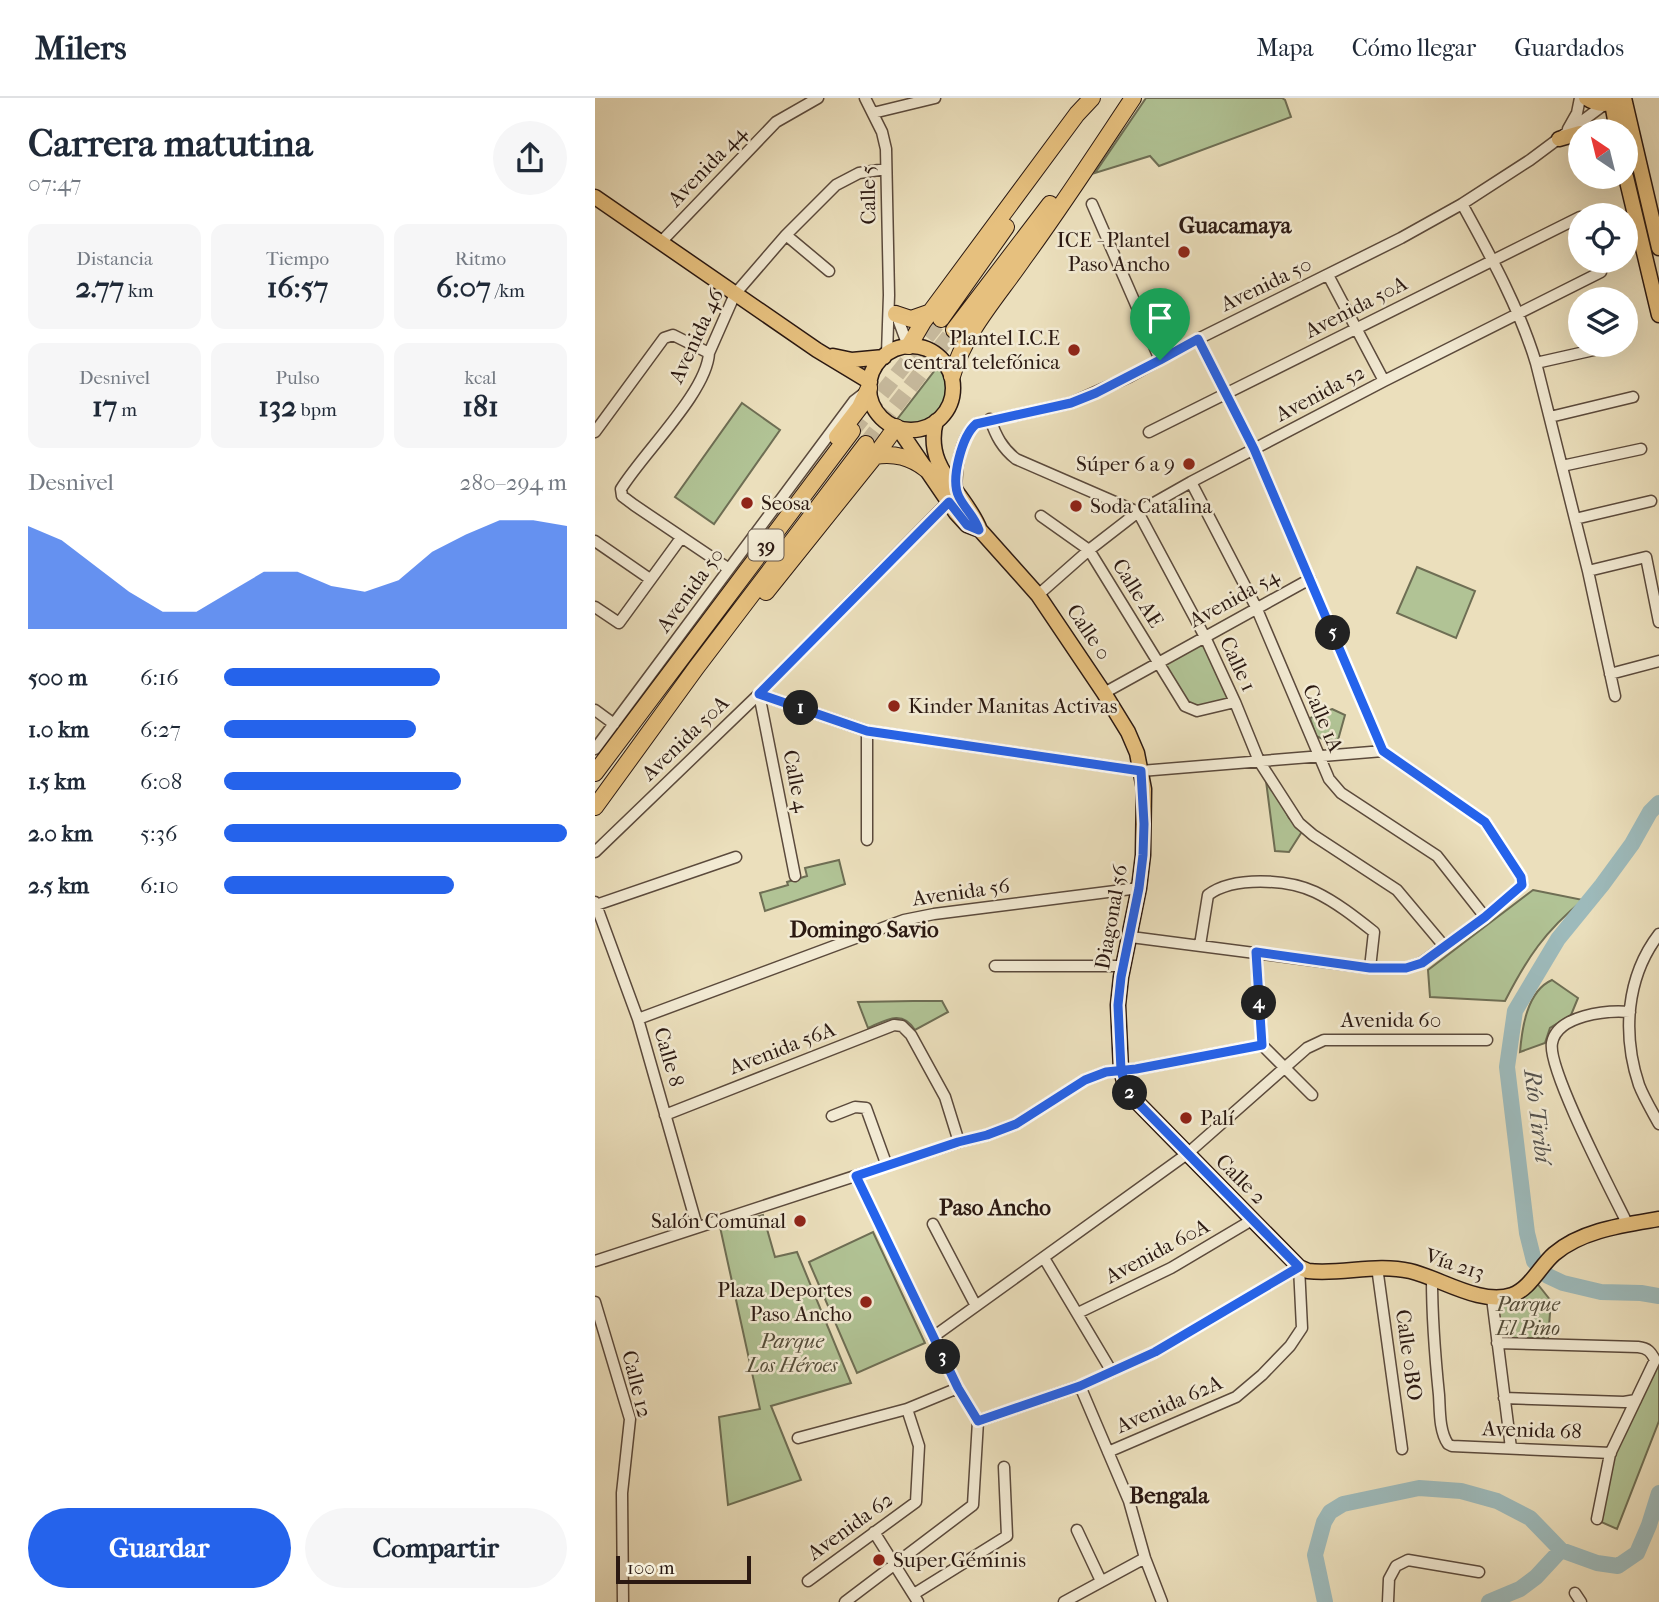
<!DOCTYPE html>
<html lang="es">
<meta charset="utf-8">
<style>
:root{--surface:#fff;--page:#f6f6f7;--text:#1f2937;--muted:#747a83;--line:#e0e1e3;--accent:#2563eb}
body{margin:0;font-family:"IM FELL French Canon",serif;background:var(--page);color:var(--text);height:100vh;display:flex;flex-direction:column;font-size:26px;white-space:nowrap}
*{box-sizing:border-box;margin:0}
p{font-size:23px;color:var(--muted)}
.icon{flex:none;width:38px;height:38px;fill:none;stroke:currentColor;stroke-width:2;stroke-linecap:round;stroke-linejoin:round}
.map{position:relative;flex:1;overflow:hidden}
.details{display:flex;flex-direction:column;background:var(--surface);width:595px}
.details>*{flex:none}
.needle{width:46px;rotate:325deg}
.buttons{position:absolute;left:973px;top:21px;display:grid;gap:14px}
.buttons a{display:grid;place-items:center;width:70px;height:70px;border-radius:50%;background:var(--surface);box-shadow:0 7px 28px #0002;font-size:35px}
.scale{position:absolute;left:21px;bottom:18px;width:135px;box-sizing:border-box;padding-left:7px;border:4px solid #2b1912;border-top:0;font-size:19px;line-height:24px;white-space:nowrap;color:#2b1912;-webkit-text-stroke:5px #f2ead3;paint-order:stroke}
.pin{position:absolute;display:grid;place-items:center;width:60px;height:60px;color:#fff;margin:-72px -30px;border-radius:50% 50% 50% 0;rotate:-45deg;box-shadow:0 0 7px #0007}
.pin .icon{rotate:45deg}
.km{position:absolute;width:35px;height:35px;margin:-18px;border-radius:50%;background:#222;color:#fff;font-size:19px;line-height:35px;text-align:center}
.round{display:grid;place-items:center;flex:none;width:74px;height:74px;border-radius:37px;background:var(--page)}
.head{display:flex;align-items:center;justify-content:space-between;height:119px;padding:0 28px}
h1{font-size:38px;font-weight:800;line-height:52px}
.metrics{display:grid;grid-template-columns:repeat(3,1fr);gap:10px;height:119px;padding:7px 28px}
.metrics div{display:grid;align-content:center;border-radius:14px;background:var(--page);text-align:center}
.metrics b{font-size:30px;font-weight:800}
.metrics small{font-size:19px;font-weight:400}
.metrics p{font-size:19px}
.chart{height:196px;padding:14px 28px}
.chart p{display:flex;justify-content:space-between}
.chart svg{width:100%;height:126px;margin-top:7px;fill:var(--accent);opacity:.7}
.action{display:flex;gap:14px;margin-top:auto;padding:14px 28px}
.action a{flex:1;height:80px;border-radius:42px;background:var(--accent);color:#fff;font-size:28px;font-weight:800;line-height:80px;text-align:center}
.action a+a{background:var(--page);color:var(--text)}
ul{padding:0 28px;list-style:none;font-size:23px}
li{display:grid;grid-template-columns:112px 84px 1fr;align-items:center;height:52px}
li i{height:18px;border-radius:9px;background:var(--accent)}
header{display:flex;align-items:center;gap:42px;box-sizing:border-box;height:98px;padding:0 35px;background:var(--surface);border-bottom:2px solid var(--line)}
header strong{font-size:33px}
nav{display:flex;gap:38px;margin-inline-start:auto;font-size:24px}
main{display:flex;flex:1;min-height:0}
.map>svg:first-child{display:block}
</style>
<header>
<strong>Milers</strong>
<nav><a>Mapa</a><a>Cómo llegar</a><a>Guardados</a></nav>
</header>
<main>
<section class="details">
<div class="head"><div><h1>Carrera matutina</h1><p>07:47</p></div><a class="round"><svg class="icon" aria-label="share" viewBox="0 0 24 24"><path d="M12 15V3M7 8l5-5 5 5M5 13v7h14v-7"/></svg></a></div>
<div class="metrics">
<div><p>Distancia</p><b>2.77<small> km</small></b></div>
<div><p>Tiempo</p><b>16:57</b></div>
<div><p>Ritmo</p><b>6:07<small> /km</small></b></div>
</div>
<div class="metrics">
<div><p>Desnivel</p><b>17<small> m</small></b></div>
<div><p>Pulso</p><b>132<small> bpm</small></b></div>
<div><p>kcal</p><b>181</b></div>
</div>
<div class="chart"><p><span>Desnivel</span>280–294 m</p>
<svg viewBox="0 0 160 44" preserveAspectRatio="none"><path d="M0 44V8L10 13L20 22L30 31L40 38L50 38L60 31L70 24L80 24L90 29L100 31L110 27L120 17L130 11L140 6L150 6L160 8V44z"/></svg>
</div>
<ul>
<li><b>500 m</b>6:16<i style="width:63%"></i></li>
<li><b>1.0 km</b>6:27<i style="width:56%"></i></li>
<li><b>1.5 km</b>6:08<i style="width:69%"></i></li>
<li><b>2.0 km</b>5:36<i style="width:100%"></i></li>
<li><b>2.5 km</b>6:10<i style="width:67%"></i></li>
</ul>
<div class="action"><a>Guardar</a><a>Compartir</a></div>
</section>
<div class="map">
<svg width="1064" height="1504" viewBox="0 0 1064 1504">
<rect width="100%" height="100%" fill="#ebdfbc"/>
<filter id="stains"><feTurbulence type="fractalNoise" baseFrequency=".00286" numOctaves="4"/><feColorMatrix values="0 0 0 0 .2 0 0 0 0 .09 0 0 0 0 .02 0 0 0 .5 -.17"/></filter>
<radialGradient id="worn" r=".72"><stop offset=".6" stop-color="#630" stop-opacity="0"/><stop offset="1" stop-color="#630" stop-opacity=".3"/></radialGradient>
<!-- green -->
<path fill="#b1c395" stroke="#6e6e54" stroke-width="2" d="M551,0H687L690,2L696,19L564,68L555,58L500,75Z
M344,267C366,301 341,339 300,324Z
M147,305L185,332L119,426L80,399Z
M822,469L880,493L861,540L802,515Z
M610,544L635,602L602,608L594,607L569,566Z
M737,611L750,617L743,642H730L721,638L715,620Z
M674,680L694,720L708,732L694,754L680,753L671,683Z
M244,762L250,786L170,813L165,795L193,787L192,784L212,778L210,770Z
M938,792L988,802C950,833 932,860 910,903L835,899L833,872Z
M957,882L983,900L976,917L955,930L950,945L925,954C927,930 932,893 957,882Z
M318,903H347L353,914L320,932C307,911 291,922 273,930L263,904Z
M168,1117L180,1159L202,1154L256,1285L176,1308L206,1382L133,1407L124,1319L165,1311L125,1129Z
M278,1134L330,1245L262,1275L214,1164Z
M941,1184L956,1203L953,1240H907L902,1203L935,1194Z
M1064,1265V1323L1022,1431L1004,1423L1018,1356Z"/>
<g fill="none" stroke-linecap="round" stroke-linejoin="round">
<!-- river -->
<path stroke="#9dbabb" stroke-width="16" d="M1064,705L1055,714L1037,746L1007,787L963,841L920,913L912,969L932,1135L939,1163L953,1178L968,1185L1006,1194L1046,1195L1064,1198
M730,1504L720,1457L729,1424L735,1414L748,1406L824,1390L866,1393L902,1403L935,1420L966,1452L1002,1465L1023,1468L1042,1455L1054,1427L1064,1395
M894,1504L925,1491L941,1479L966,1452"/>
<!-- highway-tunnel -->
<path stroke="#c5b79a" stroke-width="16" stroke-dasharray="16 8" stroke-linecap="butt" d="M257,333L346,221
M271,346L359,232"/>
<defs>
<path id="minor" d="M270,0L287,34L291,51L294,197L292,256
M278,15L340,0
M973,31L982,15L985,0
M497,106L565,262
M867,106C895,157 924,209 941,265L993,473L1020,598
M191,137L234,173
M66,144L181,24L223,0
M733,177L789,283
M300,213L313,248
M941,265L1021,247
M955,319L1038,299
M395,321C401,338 407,350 421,361L543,414L610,539L640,604L664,663L704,725L718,737L802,792L849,848
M0,334L69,240L78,237L114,255
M554,334L985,119
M967,368L1046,351
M596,384L661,509L734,681L746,695L842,758L890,819
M362,394C360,373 364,341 381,326L476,305L534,279L603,241L806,140L867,106L935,62L1010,6
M446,418L494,452L590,608L602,613L640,604
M980,421L1056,403
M0,443L55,481
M134,471L39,407L27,398L26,391C48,355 112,294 114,255L140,196L191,137L241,87L264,75L291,71
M993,473L1051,459L1064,524
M443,497L494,452L543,414L596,384L789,283L1006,174
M0,509L24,525L86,440
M1015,576L1064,563
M509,595L715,481
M164,596L272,633L546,673L788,653
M164,596L200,778
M0,612L19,626
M0,651L259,303L268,296
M272,742V633
M0,754L164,596L353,404
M0,804L43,921L102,1128
M1,807L141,759
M1064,836C1031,879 1027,936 1044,987C1049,1000 1057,1013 1064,1026
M536,839L775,870H811L826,865L890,819L927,787L926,779L890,724L788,653L659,351L603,241
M605,847L613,797C638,778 692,781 720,794C741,804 760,819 779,834L775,870
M661,854L667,947L717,997
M400,868H529
M43,921L309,822L339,816L544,790
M70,1017L299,927L307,928L316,937L350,999L364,1044
M237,1018L260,1009L271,1010L292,1068
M338,1126L381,1208
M1033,1127C1018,1096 952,971 957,945C962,917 1012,912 1035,914
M449,1160L517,1274
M0,1163L364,1044L392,1037L421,1026L490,982L511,974L541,971L667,947
M782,1169L807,1351
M837,1181C837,1220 840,1258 844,1297C845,1312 844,1333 853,1346L857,1348L1016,1355
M897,1200L916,1350
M0,1204L35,1321L27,1395L28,1504
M483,1215L576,1170L657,1122
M338,1239L592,1056L712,950L729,942H892
M902,1245L1043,1249C1053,1250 1056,1254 1060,1262L1015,1356L1002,1421
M485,1288L534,1403L550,1460L567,1504
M909,1300L1029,1304L1041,1302
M383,1323L485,1288L560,1254L704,1169L707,1230L695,1248L667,1277L641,1299L513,1354
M203,1340L312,1311L363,1290
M482,1432L506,1483
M279,1434L323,1504
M213,1483L321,1404L324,1348L312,1311
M980,1495L986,1504
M319,1496L412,1438L409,1369
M250,1504L378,1407L383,1323L363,1290L261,1078
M469,1504L550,1460
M793,1504L794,1481L801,1468L813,1462L884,1474"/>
<path id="major" d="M991,0C1003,8 1014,8 1026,0
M1029,0L1064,150
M1017,5L1022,33
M964,41L985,35
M1031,79L1064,217
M0,99L222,252L275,284
M274 290a42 42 0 1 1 84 0a42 42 0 1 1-84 0Z
M238,258L257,262L289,259
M341,323C328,371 370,393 385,432L443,497L509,595L533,634L542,655L549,691L548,757L544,790L526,879L523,907L526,972L530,987L538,1000L704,1169L713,1173C747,1177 780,1165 815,1173C845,1180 886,1208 917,1197C935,1191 945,1168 959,1156C987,1132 1029,1127 1064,1121
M303,330L361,415L372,427L385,432"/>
<path id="highway" d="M301,216L316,221L336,214
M346,221L411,129
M359,232L455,106
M314,248L328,224L482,16L497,0
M357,278C370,233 403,198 429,160C467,108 502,54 538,0
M242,339L265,309L274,290
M280,358C300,355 315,359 331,371
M171,494L280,358L301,329
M0,675L257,333
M0,709L101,570L271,346"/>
</defs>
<!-- minor casing -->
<use href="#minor" stroke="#5b4a3c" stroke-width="13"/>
<!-- major casing -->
<use href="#major" stroke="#2b1912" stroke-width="17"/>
<!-- highway casing -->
<use href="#highway" stroke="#2b1912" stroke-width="18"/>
<!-- minor -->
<use href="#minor" stroke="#f2ead3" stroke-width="10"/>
<!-- major -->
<use href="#major" stroke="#e6c07e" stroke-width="14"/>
<!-- highway -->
<use href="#highway" stroke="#e6c07e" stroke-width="16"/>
</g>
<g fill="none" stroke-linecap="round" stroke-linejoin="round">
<defs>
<path id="route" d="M565,262L501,295L476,305L381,326C367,338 355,382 364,399C370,411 380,419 384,432L372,427L354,404L164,596L272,633L546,673L549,726L548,757L544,790L526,879L523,907L526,972L530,987L538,1000L704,1169L560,1254L485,1288L383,1323L363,1290L261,1078L363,1044L392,1037L421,1026L490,982L511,974L541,971L667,947L661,854L775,870H811L827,865L890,819L927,787L926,779L890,724L788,653L659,351L603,241L565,262"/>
</defs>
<!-- route casing -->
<use href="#route" stroke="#fff" stroke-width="14"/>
<!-- route -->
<use href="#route" stroke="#2563eb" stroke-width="9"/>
</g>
<!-- markers -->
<g fill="#8f2418" stroke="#f2ead3" stroke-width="2.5">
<circle cx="589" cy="154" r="7"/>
<circle cx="479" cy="252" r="7"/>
<circle cx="594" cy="366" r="7"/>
<circle cx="152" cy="405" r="7"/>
<circle cx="481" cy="408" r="7"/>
<circle cx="299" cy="608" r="7"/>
<circle cx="591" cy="1020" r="7"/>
<circle cx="205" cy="1123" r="7"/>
<circle cx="271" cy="1204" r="7"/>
<circle cx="284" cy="1462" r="7"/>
</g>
<g text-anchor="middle" stroke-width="5" stroke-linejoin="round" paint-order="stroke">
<!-- shield labels -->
<rect fill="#f2ead3" stroke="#67584c" stroke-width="2" x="153.5" y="431.5" width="35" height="31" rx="5"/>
<g font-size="19" font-weight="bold" fill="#2b1912">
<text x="171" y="454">39</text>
</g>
<!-- street labels -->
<g font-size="21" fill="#2b1912" stroke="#f2ead3">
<text transform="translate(112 68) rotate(-46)" y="7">Avenida 44</text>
<text transform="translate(273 97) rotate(-91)" y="7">Calle 5</text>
<text transform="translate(671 186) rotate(-26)" y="7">Avenida 50</text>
<text transform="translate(761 209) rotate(-27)" y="7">Avenida 50A</text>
<text transform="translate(101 238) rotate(-65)" y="7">Avenida 46</text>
<text transform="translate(725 295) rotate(-28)" y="7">Avenida 52</text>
<text transform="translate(95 492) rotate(-54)" y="7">Avenida 50</text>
<text transform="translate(543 495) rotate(58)" y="7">Calle AE</text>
<text transform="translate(639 500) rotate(-29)" y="7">Avenida 54</text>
<text transform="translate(494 534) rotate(56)" y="7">Calle 0</text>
<text transform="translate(643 566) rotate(65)" y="7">Calle 1</text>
<text transform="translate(728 620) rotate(67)" y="7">Calle 1A</text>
<text transform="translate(90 640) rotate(-44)" y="7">Avenida 50A</text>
<text transform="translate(201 683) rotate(79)" y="7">Calle 4</text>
<text transform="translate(366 794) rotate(-8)" y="7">Avenida 56</text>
<text transform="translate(516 819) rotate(-80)" y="7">Diagonal 56</text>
<text x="796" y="929">Avenida 60</text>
<text transform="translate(187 950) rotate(-21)" y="7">Avenida 56A</text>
<text transform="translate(74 959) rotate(74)" y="7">Calle 8</text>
<text transform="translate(646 1081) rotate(45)" y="7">Calle 2</text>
<text transform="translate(562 1153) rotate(-28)" y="7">Avenida 60A</text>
<text transform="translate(860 1166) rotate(18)" y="7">Vía 213</text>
<text transform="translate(814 1257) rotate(82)" y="7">Calle 0BO</text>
<text transform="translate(42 1286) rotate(76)" y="7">Calle 12</text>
<text transform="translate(574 1306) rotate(-24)" y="7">Avenida 62A</text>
<text transform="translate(937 1332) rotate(2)" y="7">Avenida 68</text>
<text transform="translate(255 1428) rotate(-36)" y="7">Avenida 62</text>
</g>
<!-- poi labels -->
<g font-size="21" fill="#2b1912" stroke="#f2ead3" text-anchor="end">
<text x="575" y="149">ICE - Plantel<tspan x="575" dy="24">Paso Ancho</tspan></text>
<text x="465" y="247">Plantel I.C.E<tspan x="465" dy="24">central telefónica</tspan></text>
<text x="580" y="373">Súper 6 a 9</text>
<text x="166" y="412" text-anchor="start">Seosa</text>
<text x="495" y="415" text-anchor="start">Soda Catalina</text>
<text x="313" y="615" text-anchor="start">Kinder Manitas Activas</text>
<text x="605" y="1027" text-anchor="start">Palí</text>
<text x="191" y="1130">Salón Comunal</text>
<text x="257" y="1199">Plaza Deportes<tspan x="257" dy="24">Paso Ancho</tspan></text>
<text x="298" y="1469" text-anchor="start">Super Géminis</text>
</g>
<!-- park labels -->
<g font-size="21" font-style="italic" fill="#534c39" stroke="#f2ead3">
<text x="933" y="1213">Parque<tspan x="933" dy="24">El Pino</tspan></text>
<text x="197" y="1250">Parque<tspan x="197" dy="24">Los Héroes</tspan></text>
</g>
<!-- neighbourhood labels -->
<g font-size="23" font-weight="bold" fill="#2b1912" stroke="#f2ead3">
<text x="640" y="135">Guacamaya</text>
<text x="269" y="839">Domingo Savio</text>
<text x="400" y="1117">Paso Ancho</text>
<text x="574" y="1405">Bengala</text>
</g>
<!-- water labels -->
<g font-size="23" font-style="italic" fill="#53514d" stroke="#f2ead3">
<text transform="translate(943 1018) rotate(83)" y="8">Río Tiribí</text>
</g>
</g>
<rect width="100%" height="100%" filter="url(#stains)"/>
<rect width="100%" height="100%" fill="url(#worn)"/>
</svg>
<div class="buttons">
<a><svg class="needle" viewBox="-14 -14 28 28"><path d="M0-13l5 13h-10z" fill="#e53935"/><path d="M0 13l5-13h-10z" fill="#747a83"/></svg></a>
<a><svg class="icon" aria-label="locate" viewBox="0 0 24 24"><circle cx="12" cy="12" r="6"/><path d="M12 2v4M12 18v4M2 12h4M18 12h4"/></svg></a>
<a><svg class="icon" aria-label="layers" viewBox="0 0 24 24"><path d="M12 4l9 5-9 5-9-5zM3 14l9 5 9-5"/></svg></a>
</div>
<div class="scale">100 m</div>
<div class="pin" style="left:565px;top:262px;background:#1e9e55"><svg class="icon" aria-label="arrive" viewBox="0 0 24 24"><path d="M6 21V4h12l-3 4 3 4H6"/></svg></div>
<b class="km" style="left:206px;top:610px">1</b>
<b class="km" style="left:535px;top:995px">2</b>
<b class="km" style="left:348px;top:1259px">3</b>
<b class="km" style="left:664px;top:905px">4</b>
<b class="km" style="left:738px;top:535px">5</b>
</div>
</main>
